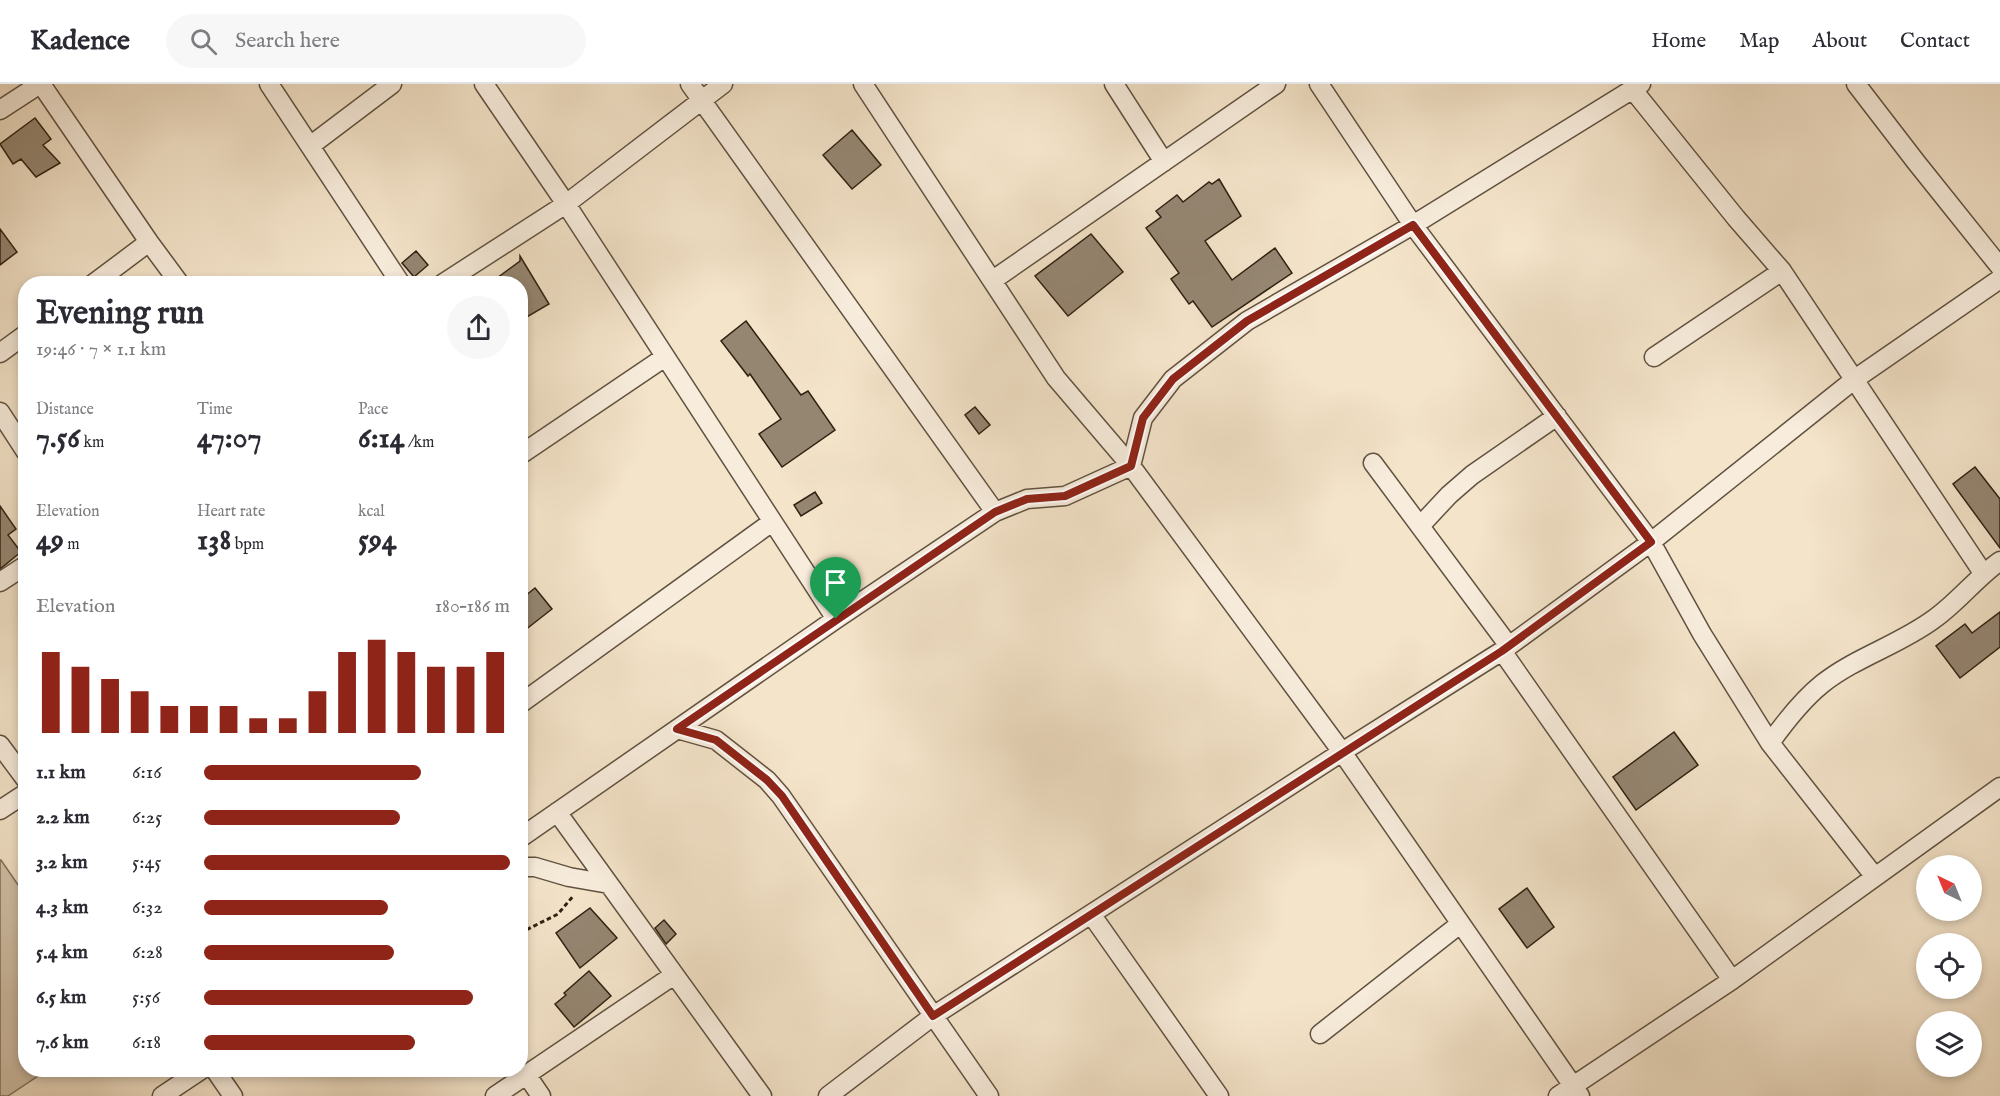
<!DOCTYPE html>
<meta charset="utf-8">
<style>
:root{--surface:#fff;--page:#f7f7f7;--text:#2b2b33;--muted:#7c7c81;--line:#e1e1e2;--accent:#8f2418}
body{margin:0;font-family:"IM FELL English",serif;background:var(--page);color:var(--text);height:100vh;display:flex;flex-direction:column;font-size:22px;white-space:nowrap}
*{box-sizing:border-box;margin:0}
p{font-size:20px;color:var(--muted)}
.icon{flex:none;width:33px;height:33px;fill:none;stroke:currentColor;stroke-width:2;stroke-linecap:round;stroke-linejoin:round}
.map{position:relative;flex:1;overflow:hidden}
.drawer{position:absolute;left:18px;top:192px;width:510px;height:801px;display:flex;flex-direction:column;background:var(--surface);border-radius:24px;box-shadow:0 3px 9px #0003}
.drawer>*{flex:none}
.needle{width:39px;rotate:317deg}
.buttons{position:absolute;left:1916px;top:771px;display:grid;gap:12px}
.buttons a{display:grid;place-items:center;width:66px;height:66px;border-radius:50%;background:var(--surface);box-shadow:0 3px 9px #0003;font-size:30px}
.pin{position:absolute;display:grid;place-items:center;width:51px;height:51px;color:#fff;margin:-62px -26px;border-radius:50% 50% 50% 0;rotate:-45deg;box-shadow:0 0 6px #0007}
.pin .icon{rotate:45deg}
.round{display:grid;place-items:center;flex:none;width:63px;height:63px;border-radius:32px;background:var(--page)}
.summary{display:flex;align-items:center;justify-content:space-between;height:102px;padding:0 18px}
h1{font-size:33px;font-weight:700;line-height:45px}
.stats{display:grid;grid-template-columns:repeat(3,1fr);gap:9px;height:102px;padding:6px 18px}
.stats div{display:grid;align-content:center}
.stats b{font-size:30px;font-weight:700}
.stats small{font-size:16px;font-weight:400}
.stats p{font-size:16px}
.chart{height:168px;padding:12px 18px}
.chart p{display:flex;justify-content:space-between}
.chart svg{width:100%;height:108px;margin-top:6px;stroke:var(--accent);stroke-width:6}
ul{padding:0 18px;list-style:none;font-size:20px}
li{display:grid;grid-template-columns:96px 72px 1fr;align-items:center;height:45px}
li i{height:15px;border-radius:8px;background:var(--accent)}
header{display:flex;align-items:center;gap:36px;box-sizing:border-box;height:84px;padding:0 30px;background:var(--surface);border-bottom:2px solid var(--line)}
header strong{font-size:28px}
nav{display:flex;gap:33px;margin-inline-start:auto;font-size:21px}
.search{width:420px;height:54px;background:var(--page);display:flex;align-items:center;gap:15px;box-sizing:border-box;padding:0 21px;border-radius:33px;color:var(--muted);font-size:22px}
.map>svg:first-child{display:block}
</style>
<header>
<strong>Kadence</strong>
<div class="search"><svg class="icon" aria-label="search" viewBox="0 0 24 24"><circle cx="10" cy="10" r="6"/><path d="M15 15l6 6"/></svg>Search here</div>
<nav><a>Home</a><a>Map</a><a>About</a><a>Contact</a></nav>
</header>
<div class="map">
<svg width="2000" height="1012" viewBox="0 0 2000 1012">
<rect width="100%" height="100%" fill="#f4e4ca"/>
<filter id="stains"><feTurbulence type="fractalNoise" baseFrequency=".00333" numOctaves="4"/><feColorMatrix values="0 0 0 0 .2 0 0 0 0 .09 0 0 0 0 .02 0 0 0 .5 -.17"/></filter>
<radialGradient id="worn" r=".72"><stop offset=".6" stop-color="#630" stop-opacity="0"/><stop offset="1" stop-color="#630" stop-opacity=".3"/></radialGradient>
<!-- green -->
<path fill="#d3c3ab" stroke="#81725e" stroke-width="1.5" d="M0,776H1L25,811L26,986H47L8,1012H0Z"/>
<!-- building -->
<path fill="#958672" stroke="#2f2112" stroke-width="1.5" d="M35,34L51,55L43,61L60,79L36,93L21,75L13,80L0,60Z
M852,46L881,81L852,105L823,71Z
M1219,95L1241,132L1205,157L1232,196L1275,164L1292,189L1212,243L1193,217L1189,220L1171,195L1179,189L1146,144L1161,133L1156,127L1177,111L1183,118L1209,98L1212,100Z
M0,145L17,168L0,181Z
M1091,150L1123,188L1068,232L1035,192Z
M416,167L428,181L414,193L402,179Z
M520,172L549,220L520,237V200H489L520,177Z
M746,237L801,311L808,307L835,346L782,383L759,350L781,335L750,290L748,292L721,257Z
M975,323L990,341L979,350L965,331Z
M1975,383L2000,415V464L1953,400Z
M815,408L822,419L801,432L794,421Z
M0,422L16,445L8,451L21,468L0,485Z
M535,504L552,525L520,550V516Z
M2000,528V563L1960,594L1936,562L1965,540L1972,549Z
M1674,648L1698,681L1636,726L1613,693Z
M1527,804L1554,843L1527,864L1499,825Z
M590,824L617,854L580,884L556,849Z
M664,836L676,850L666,860L655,844Z
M589,887L611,912L574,943L555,920L566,911L564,909Z"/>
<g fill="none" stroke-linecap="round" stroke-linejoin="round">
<defs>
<path id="minor" d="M41,0L149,158L180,200
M269,0L401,200
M484,0L566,120L836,535
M690,0L995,428
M863,0L1056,294L1131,382L1342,668L1580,1012
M1114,0L1164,78
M1319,0L1413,141L1651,458L1702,550L1770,659L1875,793
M1856,0L1916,78L2000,183
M1633,6L1736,134L1782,187L1983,489
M0,26L40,0
M310,62L392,0
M993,196L1276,0
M93,200L149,158
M442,200L566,120L723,0
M0,269L26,250
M1654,273L1782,187
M0,328L26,368
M520,371L665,273
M1373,379L1509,562
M1420,442L1449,411L1472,391L1557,332
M0,498L26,481
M1502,567L1651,458L1855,295L2000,195
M520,620L772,438
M677,645L716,656L767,696L781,712L989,1012
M1770,659C1785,638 1802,616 1822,600C1856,573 1899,561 1934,535C1958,518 1976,494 2000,477
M0,661L26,696
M0,726L26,709
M557,728L762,1012
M520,754L836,535L995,428L1027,415L1065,412L1131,382L1143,334L1173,295L1247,237L1413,141L1641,0
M520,783H535L569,793L609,800
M1091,830L1219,1012
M1320,950L1460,840
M215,986L233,1012
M526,990L541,1012
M162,1012L201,986
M495,1012L674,891
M828,1012L933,932L1342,668L1502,567L1732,896
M1558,1012L1732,896L2000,703"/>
</defs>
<!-- minor casing -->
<use href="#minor" stroke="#605240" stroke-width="21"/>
<!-- path -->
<path stroke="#2f2112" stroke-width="3" stroke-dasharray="4.5 3" stroke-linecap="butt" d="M520,849L558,830L574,811"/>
<!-- minor -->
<use href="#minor" stroke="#f8eddd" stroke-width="18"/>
</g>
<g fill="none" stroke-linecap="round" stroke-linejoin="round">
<defs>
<path id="route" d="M1413,141L1651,458L1502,567L933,932L782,712L767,696L716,656L677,645L995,428L1027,415L1065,412L1131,382L1143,334L1173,295L1247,237Z"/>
</defs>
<!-- route casing -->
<use href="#route" stroke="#fff" stroke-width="12"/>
<!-- route -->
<use href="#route" stroke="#8f2418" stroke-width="8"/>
</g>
<rect width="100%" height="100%" filter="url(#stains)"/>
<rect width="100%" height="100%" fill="url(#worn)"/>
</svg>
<div class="buttons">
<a><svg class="needle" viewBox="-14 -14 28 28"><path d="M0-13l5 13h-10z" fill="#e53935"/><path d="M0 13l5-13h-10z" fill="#7c7c81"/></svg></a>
<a><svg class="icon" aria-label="locate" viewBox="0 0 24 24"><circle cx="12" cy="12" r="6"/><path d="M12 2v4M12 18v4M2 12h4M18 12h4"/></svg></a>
<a><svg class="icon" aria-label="layers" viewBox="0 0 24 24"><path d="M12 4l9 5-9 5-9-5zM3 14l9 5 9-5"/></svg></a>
</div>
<div class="pin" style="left:836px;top:535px;background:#1e9e55"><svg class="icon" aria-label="arrive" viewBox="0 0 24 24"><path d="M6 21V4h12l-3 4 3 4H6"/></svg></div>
<section class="drawer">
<div class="summary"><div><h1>Evening run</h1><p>19:46 · 7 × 1.1 km</p></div><a class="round"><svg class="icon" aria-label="share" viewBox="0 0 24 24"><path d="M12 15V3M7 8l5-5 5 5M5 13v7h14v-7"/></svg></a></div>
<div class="stats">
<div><p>Distance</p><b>7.56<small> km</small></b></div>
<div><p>Time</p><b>47:07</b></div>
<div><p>Pace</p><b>6:14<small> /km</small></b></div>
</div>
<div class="stats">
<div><p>Elevation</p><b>49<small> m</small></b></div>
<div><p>Heart rate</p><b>138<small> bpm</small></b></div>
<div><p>kcal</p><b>594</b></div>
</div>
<div class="chart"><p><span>Elevation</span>180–186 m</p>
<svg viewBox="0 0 160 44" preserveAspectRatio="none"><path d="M5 44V11M15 44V17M25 44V22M35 44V27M45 44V33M55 44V33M65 44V33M75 44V38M85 44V38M95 44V27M105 44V11M115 44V6M125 44V11M135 44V17M145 44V17M155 44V11"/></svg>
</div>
<ul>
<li><b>1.1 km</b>6:16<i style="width:71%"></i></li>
<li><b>2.2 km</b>6:25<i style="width:64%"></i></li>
<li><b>3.2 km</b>5:45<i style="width:100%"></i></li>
<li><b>4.3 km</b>6:32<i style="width:60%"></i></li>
<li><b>5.4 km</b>6:28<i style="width:62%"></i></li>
<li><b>6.5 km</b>5:56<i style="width:88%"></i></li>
<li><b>7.6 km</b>6:18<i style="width:69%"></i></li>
</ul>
</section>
</div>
